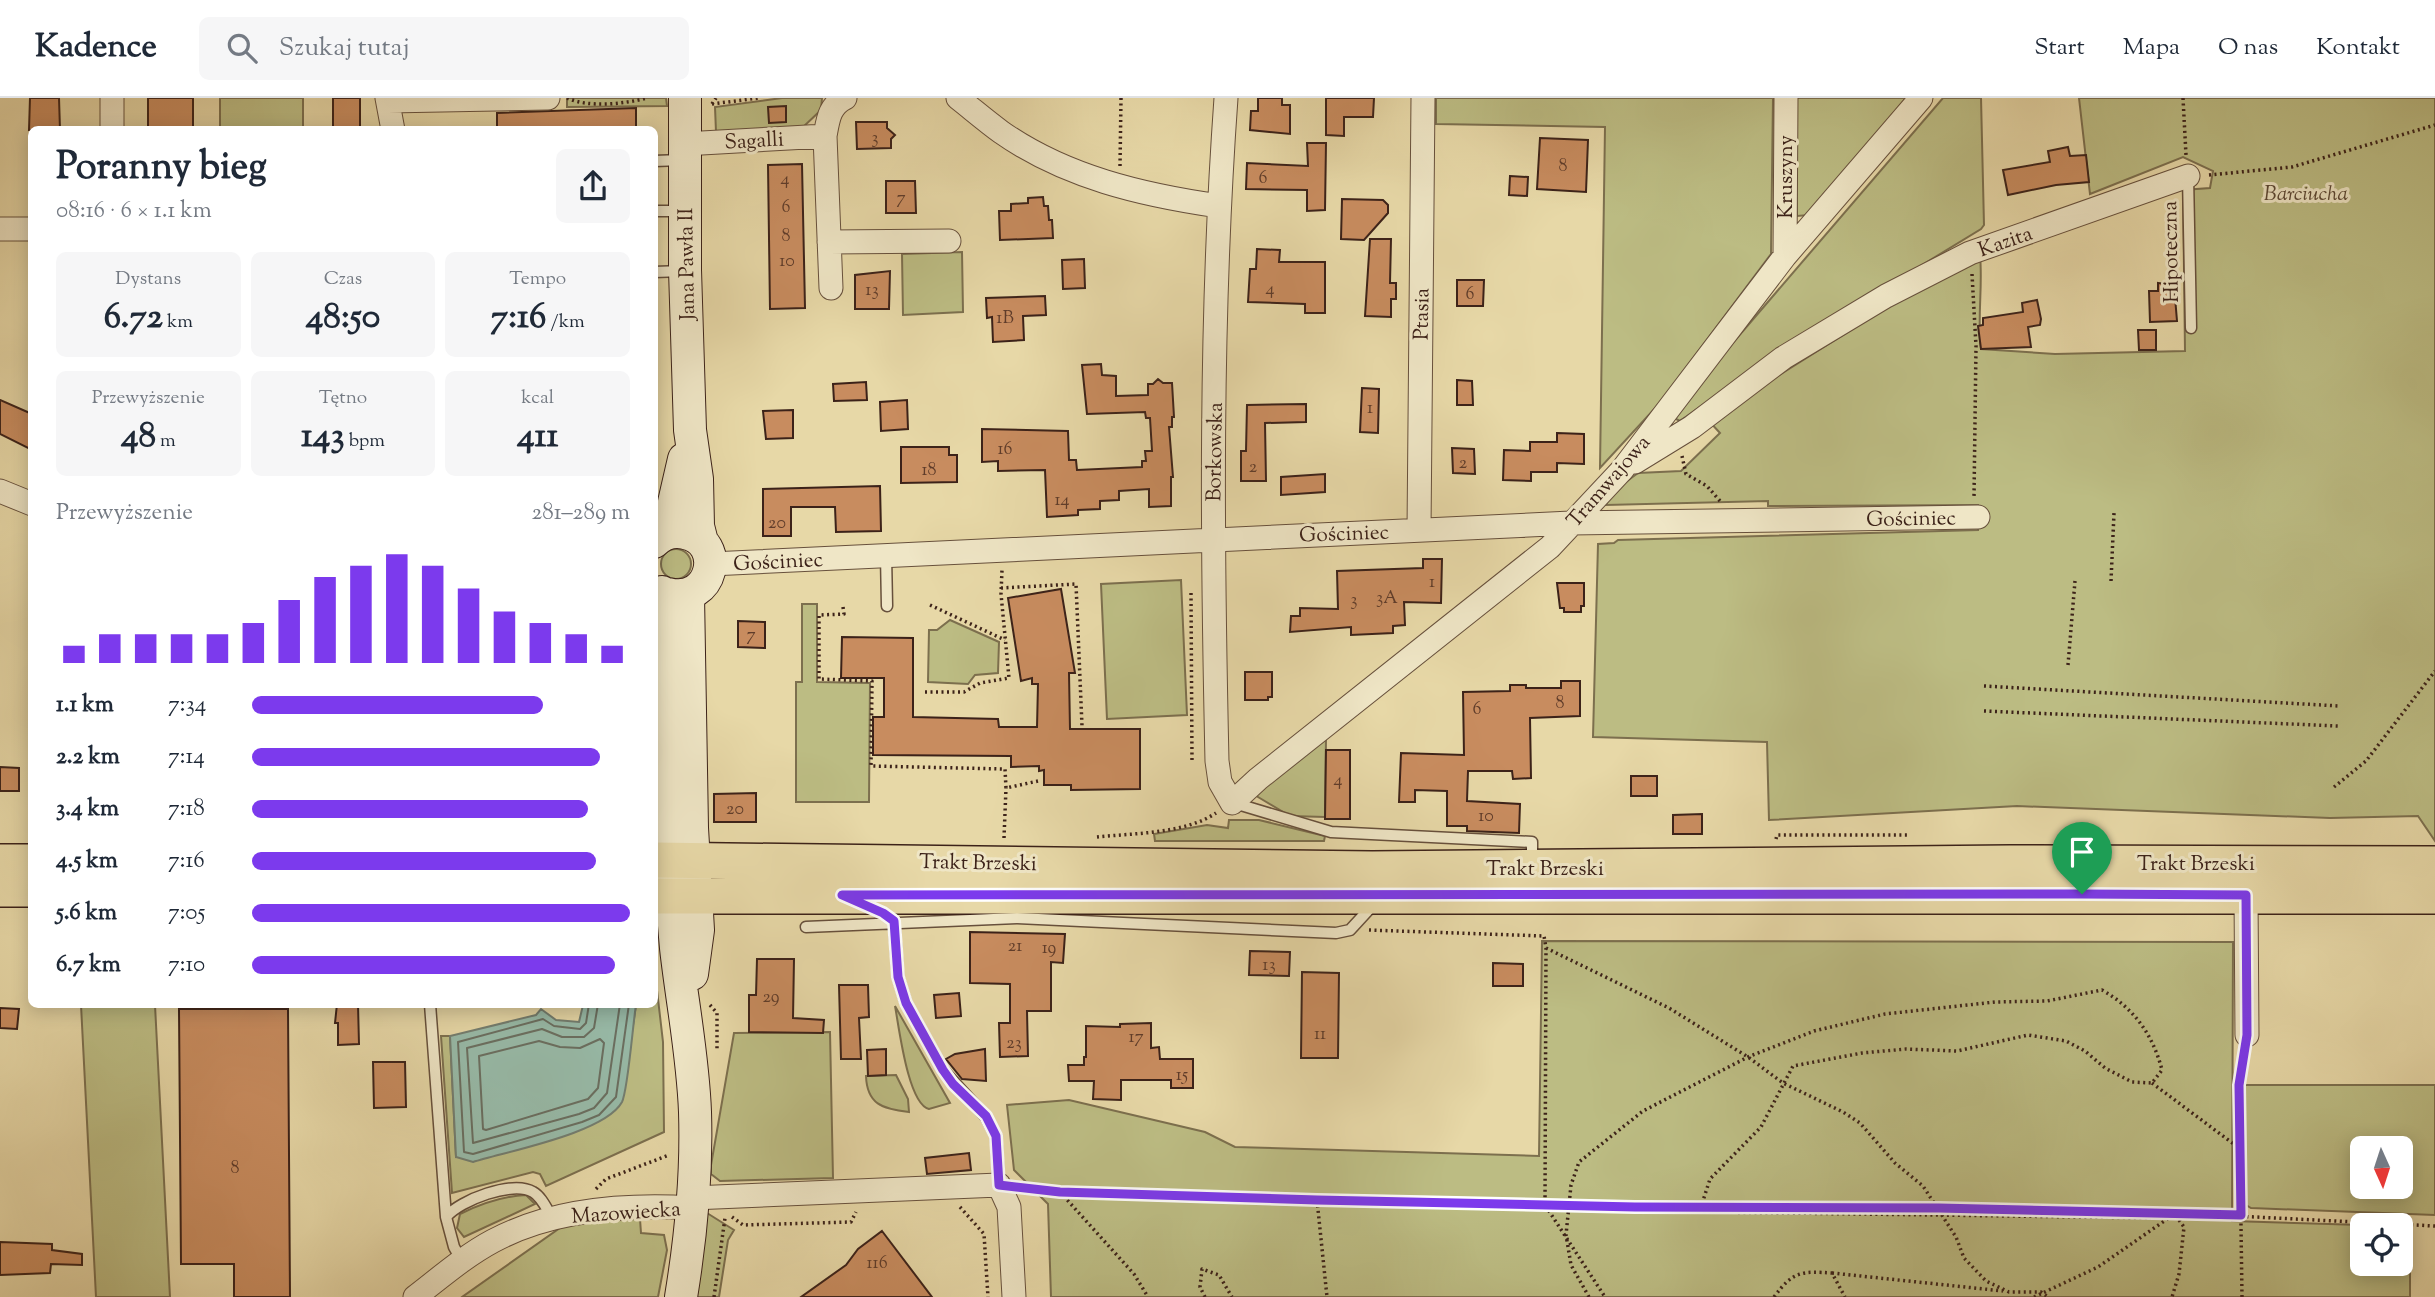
<!DOCTYPE html>
<html lang="pl">
<meta charset="utf-8">
<style>
:root{--surface:#fff;--page:#f6f6f7;--text:#1f2937;--muted:#747a83;--line:#e0e1e3;--accent:#7c3aed}
body{margin:0;font-family:"Sorts Mill Goudy",serif;background:var(--page);color:var(--text);height:100vh;display:flex;flex-direction:column;font-size:26px;white-space:nowrap}
*{box-sizing:border-box;margin:0}
p{font-size:23px;color:var(--muted)}
.icon{flex:none;width:38px;height:38px;fill:none;stroke:currentColor;stroke-width:2;stroke-linecap:round;stroke-linejoin:round}
.map{position:relative;flex:1;overflow:hidden}
.sheet{position:absolute;left:28px;top:28px;width:630px;height:882px;display:flex;flex-direction:column;background:var(--surface);border-radius:10px;box-shadow:0 4px 18px #0003}
.sheet>*{flex:none}
.needle{width:46px;rotate:177deg}
.buttons{position:absolute;left:2350px;top:1038px;display:grid;gap:14px}
.buttons a{display:grid;place-items:center;width:63px;height:63px;border-radius:10px;background:var(--surface);box-shadow:0 4px 18px #0003;font-size:35px}
.pin{position:absolute;display:grid;place-items:center;width:60px;height:60px;color:#fff;margin:-72px -30px;border-radius:50% 50% 50% 0;rotate:-45deg;box-shadow:0 0 7px #0007}
.pin .icon{rotate:45deg}
.round{display:grid;place-items:center;flex:none;width:74px;height:74px;border-radius:10px;background:var(--page)}
.overview{display:flex;align-items:center;justify-content:space-between;height:119px;padding:0 28px}
h1{font-size:38px;font-weight:800;line-height:52px}
.figures{display:grid;grid-template-columns:repeat(3,1fr);gap:10px;height:119px;padding:7px 28px}
.figures div{display:grid;align-content:center;border-radius:10px;background:var(--page);text-align:center}
.figures b{font-size:35px;font-weight:800}
.figures small{font-size:19px;font-weight:400}
.figures p{font-size:19px}
.chart{height:196px;padding:14px 28px}
.chart p{display:flex;justify-content:space-between}
.chart svg{width:100%;height:126px;margin-top:7px;stroke:var(--accent);stroke-width:6}
ul{padding:0 28px;list-style:none;font-size:23px}
li{display:grid;grid-template-columns:112px 84px 1fr;align-items:center;height:52px}
li i{height:18px;border-radius:9px;background:var(--accent)}
header{display:flex;align-items:center;gap:42px;box-sizing:border-box;height:98px;padding:0 35px;background:var(--surface);border-bottom:2px solid var(--line)}
header strong{font-size:33px}
nav{display:flex;gap:38px;margin-inline-start:auto;font-size:24px}
.search{width:490px;height:63px;background:var(--page);display:flex;align-items:center;gap:18px;box-sizing:border-box;padding:0 24px;border-radius:10px;color:var(--muted);font-size:26px}
.map>svg:first-child{display:block}
</style>
<header>
<strong>Kadence</strong>
<div class="search"><svg class="icon" aria-label="search" viewBox="0 0 24 24"><circle cx="10" cy="10" r="6"/><path d="M15 15l6 6"/></svg>Szukaj tutaj</div>
<nav><a>Start</a><a>Mapa</a><a>O nas</a><a>Kontakt</a></nav>
</header>
<div class="map">
<svg width="2435" height="1199" viewBox="0 0 2435 1199">
<rect width="100%" height="100%" fill="#e7d8a7"/>
<filter id="stains"><feTurbulence type="fractalNoise" baseFrequency=".00286" numOctaves="4"/><feColorMatrix values="0 0 0 0 .2 0 0 0 0 .09 0 0 0 0 .02 0 0 0 .5 -.17"/></filter>
<radialGradient id="worn" r=".72"><stop offset=".6" stop-color="#630" stop-opacity="0"/><stop offset="1" stop-color="#630" stop-opacity=".3"/></radialGradient>
<!-- green -->
<path fill="#bcbc83" stroke="#7c6f4e" stroke-width="2" fill-rule="evenodd" d="M220,0H303V31H220Z
M567,0H666L667,8L567,9Z
M782,0H822L821,12L801,31L716,34L715,9Z
M1436,0H1773L1771,156L1658,307L1600,370L1605,29L1436,26Z
M1794,0H1906L1809,117L1797,118Z
M1943,0H1981L1984,127L1981,131L1765,263L1680,323L1670,318Z
M2079,0H2435V743L2418,718L2330,720L2017,708L1769,722L1767,644L1593,639L1598,446L1614,445L1618,442L1978,432V407L1768,408V403L1606,407L1611,395L1638,375L1681,373L1720,335L1708,322L1951,169L1980,157C1983,189 1977,220 1981,251L2055,256L2185,253L2183,92L2210,90L2213,73L2183,59L2090,96Z
M962,154L963,214L903,217L902,156Z
M661 466a15 15 0 1 1 30 0a15 15 0 1 1-30 0Z
M1181,482L1187,617L1107,621L1101,486Z
M802,506H817V584L870,585L869,704H796V584H802Z
M950,522L999,544L998,575L975,577L968,586L928,584L929,532H937Z
M1326,640L1325,719L1290,718L1253,696Z
M1229,722H1259L1325,738L1324,743H1155L1154,736L1207,727L1228,730Z
M1542,843L2233,844L2232,1123L2362,1127V1166H2401V1133L2410,1139V1199H1051L1048,1106L1014,1072L1007,1007L1069,1002L1205,1034L1235,1049L1539,1058Z
M655,875L663,944L664,1034L546,1088L540,1076L533,1074L452,1095L441,938H450L456,1059L622,1003L636,907L654,906Z
M81,907H155L170,1199H96Z
M895,908L950,1005L929,1011C908,1006 899,929 895,908Z
M830,934L833,1080L720,1083L711,1076V1067L734,935Z
M896,977L908,1001L909,1014C882,1011 867,1006 866,978Z
M2244,987H2435V1117L2251,1110L2246,1107ZM2401,1050V1088H2362V1050Z
M526,1097L535,1106L464,1139L457,1130L460,1116C480,1106 504,1098 526,1097Z
M707,1115L734,1132L728,1142L719,1199H694Z
M640,1121L641,1135L664,1137L667,1152L658,1199H462L567,1125Z"/>
<!-- water -->
<path fill="#97baa8" stroke="#737d6f" stroke-width="2" d="M583,907H636C633,924 628,992 622,1004C605,1035 508,1053 473,1064L456,1059L450,938L536,917L541,911L556,922L579,924Z"/>
<g fill="none" stroke-linecap="round" stroke-linejoin="round">
<!-- shore -->
<path stroke="#6a6e60" stroke-width="2" d="M589,906L586,925L580,931L554,928L543,921L458,944L464,1054L473,1056L582,1024L599,1017L616,999L629,906
M598,906L594,930L584,939H562L542,931L467,950L473,1045L579,1016L594,1010L607,995L620,906
M600,941L604,945L598,990L588,1001L486,1032L483,1031L479,958L539,943L560,949L580,950Z"/>
</g>
<!-- building -->
<path fill="#c88c5f" stroke="#3c2219" stroke-width="2" d="M30,0H59L60,32H29Z
M148,0H193V32H148Z
M333,0H360V32L333,30Z
M1258,0H1282V7H1290V36L1250,32L1251,13H1258Z
M1326,0H1374L1373,19H1344V38L1326,37Z
M786,8V24L769,25L768,9Z
M636,10V32H497V15Z
M856,24H887V30L895,37L891,41V50L857,51Z
M1540,40L1588,42L1586,94L1537,91Z
M1307,45H1326L1325,112L1307,113V92L1246,91L1247,65L1308,68Z
M2068,49L2070,58L2086,57L2089,84L2056,87L2008,97L2003,72L2050,64L2048,53Z
M802,66L805,210L770,211L768,67Z
M1510,78L1528,79L1527,98L1509,97Z
M886,83H915L916,115H886Z
M1043,99L1044,108H1048L1049,122H1052L1053,140L1000,142L999,113H1011V106L1028,105V100Z
M1342,101L1383,102L1388,107V115L1364,142L1341,141Z
M1370,141H1391L1390,185H1396V201H1391V219L1365,218Z
M1257,151L1280,152L1279,164H1325V215H1305V206L1248,204L1250,171H1256Z
M1084,161L1085,190L1063,191L1062,162Z
M890,173L889,211H855V177Z
M1457,182H1484L1483,208H1457Z
M2158,185L2174,187L2177,223L2150,224L2149,193H2158Z
M1045,198L1046,217L1023,218L1024,242L993,244L992,219L987,220L986,200Z
M2037,202L2041,221L2040,227L2028,229L2031,249L1981,251L1978,228L1983,227V220L2023,214L2022,205Z
M2138,232H2156V252H2139Z
M1101,266L1102,277L1116,278V298L1148,297V286H1153L1158,281L1163,285H1172L1174,319H1172V329H1169L1173,379H1171V408L1149,409V391L1119,393V402L1100,403V411L1078,412V417L1047,419L1045,372L998,373V363L982,364V331L1068,333L1069,362H1076L1077,372L1142,369V363H1146L1145,353H1152L1150,320H1146L1145,314L1087,316L1082,267Z
M1457,282L1472,283L1473,307H1457Z
M866,284L867,302L834,303L833,286Z
M1362,290L1379,291L1378,335L1360,334Z
M0,302L32,316V352L0,336Z
M907,302L908,331L881,333L880,304Z
M1306,306V324L1265,325L1266,383H1241V353H1246L1247,307Z
M793,312V340L766,341L763,313Z
M1557,335L1584,336V366L1557,365V374H1531V383L1503,382L1504,352L1530,353V344H1557Z
M901,349H949V357H957V384L901,385Z
M1452,350L1474,351L1475,376L1453,375Z
M1325,376V394L1281,397V379Z
M880,388L881,433L836,434L835,409H791V438H763V391Z
M1423,461H1442L1441,505L1404,504L1405,527L1393,528V535L1351,537V529L1290,534L1291,518H1300V510L1338,511L1337,473L1423,470Z
M1557,485H1584V508H1581V514H1564V510H1560Z
M1061,491L1075,575H1069L1070,631H1140V691L1071,692V687H1044V672L1039,673V668L1011,669V658L873,657V619H884V580H841L842,539L913,540V619L998,621L999,629H1037L1038,586H1032V580L1021,583L1008,500Z
M738,523L765,524V550L738,549Z
M1245,574H1272V599H1268V602H1245Z
M1561,583H1580V618L1530,620L1531,680L1513,681L1512,673H1468L1467,703L1520,706L1519,735L1467,733V728H1447V693L1415,692V704H1399L1401,655L1464,657L1463,594L1510,593V587H1526V590H1561Z
M1326,652H1350V721H1325Z
M0,669L19,670V693H0Z
M1631,678H1657V698H1631Z
M756,695V724H714V696Z
M1702,716V736H1673V717Z
M970,834L1065,836L1063,865L1051,864V913H1027L1028,958L1000,959L999,925H1010V886L970,885Z
M1250,853L1290,854L1289,878L1249,877Z
M757,861H794L793,920L824,922L823,935L749,934V897H756Z
M1493,865L1523,866V888H1493Z
M1302,874L1339,875L1338,960H1301Z
M839,887H868L869,919L859,920L861,961H841Z
M959,895L961,918L936,920L934,897Z
M337,906H358L359,946L338,947V925H335Z
M0,910L19,911L17,931L0,930Z
M179,911H288L290,1199H234V1166H181Z
M1151,925V950L1159,949L1160,961H1193V990H1171V982H1121V1002L1093,1001L1094,983H1069L1068,967H1084V959H1086V928L1120,929V926Z
M886,951V977L868,978L867,952Z
M985,951L986,983L962,981L946,961L955,956Z
M373,964H405L406,1009L374,1010Z
M969,1055L971,1072L927,1076L925,1060Z
M882,1133L932,1199H801L846,1167L858,1151Z
M0,1144L52,1146V1152L82,1156V1167L51,1166L50,1175L0,1177Z"/>
<g fill="none" stroke-linecap="round" stroke-linejoin="round">
<defs>
<path id="lane" d="M654,63L682,62
M2188,78L2191,230
M654,113H683
M654,174L683,173
M886,457L887,508
M1234,705L1331,734L1532,744V764
M888,819L894,823L898,879L906,905L943,972L986,1019L996,1038L999,1087
M806,829L1017,820L1336,835L1350,832L1373,807
M430,906L446,1119L454,1149L462,1163
M446,1119C460,1102 513,1082 533,1094C542,1099 547,1112 553,1121"/>
<path id="street" d="M387,0L393,32
M958,0C972,11 986,23 1001,34C1065,79 1142,97 1219,108
M1226,0C1210,221 1212,442 1217,663L1220,684L1232,705L1258,681L1550,449L1622,372L1785,158L1921,0
M388,3L548,0
M112,32V0
M825,38C828,22 829,8 845,0
M684,46L825,38L831,190
M0,131H32
M829,144L949,143
M1785,158L1786,0
M1635,364L1692,329L1783,260L1886,198L1970,155L2188,78
M0,393L32,406
M1419,432L1423,0
M711,466L1571,425L1978,419
M2246,797L2247,937
M692,1100L999,1087L1009,1109L1014,1199
M415,1199C441,1179 465,1158 493,1143C553,1111 626,1106 692,1110"/>
<path id="secondary" d="M685,0V172L690,332L697,381L698,428L702,444
M667,435L684,361
M654,444C663,435 673,432 685,435C727,444 713,507 668,496
M662,494L665,510C668,623 665,737 676,850C682,904 693,958 695,1014C697,1075 691,1138 681,1199
M688,497L692,730L698,832L692,876"/>
<path id="primary" d="M654,762L1372,771L2010,765L2435,766
M0,764H32
M0,791H32
M654,798H2435"/>
</defs>
<!-- lane casing -->
<use href="#lane" stroke="#67503c" stroke-width="13"/>
<!-- street casing -->
<use href="#street" stroke="#67503c" stroke-width="25"/>
<!-- secondary casing -->
<use href="#secondary" stroke="#3c2219" stroke-width="34"/>
<!-- primary casing -->
<use href="#primary" stroke="#3c2219" stroke-width="38"/>
<!-- path -->
<path stroke="#3c2219" stroke-width="3.5" stroke-dasharray="2 3.5" stroke-linecap="butt" d="M567,0C589,10 624,6 647,0
M2183,0L2186,57
M712,6L759,0
M712,6L716,0
M1120,68L1121,0
M2209,77L2292,69L2435,27
M1972,176L1976,248L1974,399
M1682,358L1686,376L1707,388L1720,403
M2111,483L2114,415
M1001,490L1076,486L1082,628
M1191,495L1192,663
M930,507L1005,542
M843,509L844,516L819,517V581L872,583L871,668L1005,671L1006,690L1038,683
M2068,567L2075,483
M1984,588L2339,608
M925,594H964L980,585L1009,580L1001,496L1002,472
M1984,613L2338,628
M2334,689L2366,663L2435,573
M1097,739C1135,735 1184,736 1216,715
M1004,740L1006,690
M1776,741L1777,737H1908
M1369,832L1544,838L1546,850L1545,1107L1605,1199
M1546,850L1669,910L1748,959L1783,985L1843,1014L1860,1025L1895,1065L1923,1088L1956,1139L1964,1160L1986,1183L2009,1194H2041L2048,1199
M710,907L717,915V953
M2152,985L2239,1050
M1024,1090L1317,1102L1635,1109L1939,1110L2167,1115
M596,1091L606,1081L669,1057
M1060,1094L1134,1176L1148,1199
M1317,1102L1327,1199
M960,1109L984,1136L988,1199
M2175,1115L2435,1128
M732,1119L743,1127L851,1124L856,1114
M1832,1175L2003,1193
M714,1199L725,1120
M1205,1199L1200,1189L1202,1171L1219,1177L1232,1199
M1589,1199L1571,1167L1566,1137L1571,1087L1579,1064L1643,1013L1748,959L1814,933L1885,916L1995,904L2047,903L2102,892C2134,910 2153,937 2162,972L2152,985L2132,984L2105,970L2085,953L2066,943L2028,937L1957,953L1906,951L1862,955L1793,968L1761,1029L1710,1081L1701,1109L1709,1114L2156,1120L2174,1115L2184,1129L2179,1176L2172,1199
M1774,1199C1793,1173 1802,1173 1832,1175L1845,1199
M2034,1199L2098,1169L2173,1117
M2242,1199L2239,987L2244,956"/>
<!-- lane -->
<use href="#lane" stroke="#efe6c6" stroke-width="10"/>
<!-- street -->
<use href="#street" stroke="#efe6c6" stroke-width="23"/>
<!-- secondary -->
<use href="#secondary" stroke="#efe6c6" stroke-width="32"/>
<!-- primary -->
<use href="#primary" stroke="#e7d8a7" stroke-width="35"/>
</g>
<g fill="none" stroke-linecap="round" stroke-linejoin="round">
<defs>
<path id="route" d="M2082,796L2246,797L2247,937L2239,987L2241,1117L1939,1110L1635,1109L1317,1102L1060,1094L999,1087L996,1038L986,1018L953,986L943,972L906,905L898,879L894,823L883,815L842,797Z"/>
</defs>
<!-- route casing -->
<use href="#route" stroke="#fff" stroke-width="14"/>
<!-- route -->
<use href="#route" stroke="#7c3aed" stroke-width="9"/>
</g>
<g text-anchor="middle" stroke-width="6" stroke-linejoin="round" paint-order="stroke">
<!-- number labels -->
<g font-size="18" fill="#5f3c2a">
<text x="875" y="45">3</text>
<text x="1563" y="73">8</text>
<text x="1263" y="85">6</text>
<text x="785" y="86">4</text>
<text x="901" y="105">7</text>
<text x="786" y="114">6</text>
<text x="786" y="143">8</text>
<text x="787" y="168">10</text>
<text x="1270" y="196">4</text>
<text x="872" y="197">13</text>
<text x="1470" y="201">6</text>
<text x="1005" y="225">1B</text>
<text x="1370" y="315">1</text>
<text x="1005" y="356">16</text>
<text x="1463" y="370">2</text>
<text x="1253" y="374">2</text>
<text x="929" y="377">18</text>
<text x="1062" y="407">14</text>
<text x="777" y="430">20</text>
<text x="1432" y="489">1</text>
<text x="1387" y="505">3A</text>
<text x="1354" y="507">3</text>
<text x="751" y="542">7</text>
<text x="1560" y="610">8</text>
<text x="1477" y="616">6</text>
<text x="1338" y="687">4</text>
<text x="735" y="716">20</text>
<text x="1486" y="723">10</text>
<text x="1015" y="853">21</text>
<text x="1049" y="855">19</text>
<text x="1269" y="872">13</text>
<text x="771" y="904">29</text>
<text x="1320" y="941">11</text>
<text x="1136" y="944">17</text>
<text x="1014" y="950">23</text>
<text x="1182" y="982">15</text>
<text x="235" y="1075">8</text>
<text x="877" y="1170">116</text>
</g>
<!-- street labels -->
<g font-size="21" fill="#3c2219" stroke="#efe6c6">
<text transform="translate(754 42) rotate(-3)" y="7">Sagalli</text>
<text transform="translate(1785 79) rotate(-90)" y="7">Kruszyny</text>
<text transform="translate(2005 143) rotate(-19)" y="7">Kazita</text>
<text transform="translate(2170 154) rotate(-91)" y="7">Hipoteczna</text>
<text transform="translate(686 166) rotate(-91)" y="7">Jana Pawła II</text>
<text transform="translate(1421 216) rotate(-89)" y="7">Ptasia</text>
<text transform="translate(1214 354) rotate(-89)" y="7">Borkowska</text>
<text transform="translate(1608 383) rotate(-49)" y="7">Tramwajowa</text>
<text transform="translate(1911 420) rotate(-1)" y="7">Gościniec</text>
<text transform="translate(1344 435) rotate(-2)" y="7">Gościniec</text>
<text transform="translate(778 463) rotate(-3)" y="7">Gościniec</text>
<text transform="translate(978 764) rotate(1)" y="7">Trakt Brzeski</text>
<text x="2196" y="772">Trakt Brzeski</text>
<text x="1545" y="777">Trakt Brzeski</text>
<text transform="translate(626 1114) rotate(-4)" y="7">Mazowiecka</text>
</g>
<!-- park labels -->
<g font-size="21" font-style="italic" fill="#5c4834" stroke="#efe6c6">
<text x="2306" y="102">Barciucha</text>
</g>
</g>
<rect width="100%" height="100%" filter="url(#stains)"/>
<rect width="100%" height="100%" fill="url(#worn)"/>
</svg>
<div class="buttons">
<a><svg class="needle" viewBox="-14 -14 28 28"><path d="M0-13l5 13h-10z" fill="#e53935"/><path d="M0 13l5-13h-10z" fill="#747a83"/></svg></a>
<a><svg class="icon" aria-label="locate" viewBox="0 0 24 24"><circle cx="12" cy="12" r="6"/><path d="M12 2v4M12 18v4M2 12h4M18 12h4"/></svg></a>
</div>
<div class="pin" style="left:2082px;top:796px;background:#1e9e55"><svg class="icon" aria-label="arrive" viewBox="0 0 24 24"><path d="M6 21V4h12l-3 4 3 4H6"/></svg></div>
<section class="sheet">
<div class="overview"><div><h1>Poranny bieg</h1><p>08:16 · 6 × 1.1 km</p></div><a class="round"><svg class="icon" aria-label="share" viewBox="0 0 24 24"><path d="M12 15V3M7 8l5-5 5 5M5 13v7h14v-7"/></svg></a></div>
<div class="figures">
<div><p>Dystans</p><b>6.72<small> km</small></b></div>
<div><p>Czas</p><b>48:50</b></div>
<div><p>Tempo</p><b>7:16<small> /km</small></b></div>
</div>
<div class="figures">
<div><p>Przewyższenie</p><b>48<small> m</small></b></div>
<div><p>Tętno</p><b>143<small> bpm</small></b></div>
<div><p>kcal</p><b>411</b></div>
</div>
<div class="chart"><p><span>Przewyższenie</span>281–289 m</p>
<svg viewBox="0 0 160 44" preserveAspectRatio="none"><path d="M5 44V38M15 44V34M25 44V34M35 44V34M45 44V34M55 44V30M65 44V22M75 44V14M85 44V10M95 44V6M105 44V10M115 44V18M125 44V26M135 44V30M145 44V34M155 44V38"/></svg>
</div>
<ul>
<li><b>1.1 km</b>7:34<i style="width:77%"></i></li>
<li><b>2.2 km</b>7:14<i style="width:92%"></i></li>
<li><b>3.4 km</b>7:18<i style="width:89%"></i></li>
<li><b>4.5 km</b>7:16<i style="width:91%"></i></li>
<li><b>5.6 km</b>7:05<i style="width:100%"></i></li>
<li><b>6.7 km</b>7:10<i style="width:96%"></i></li>
</ul>
</section>
</div>
